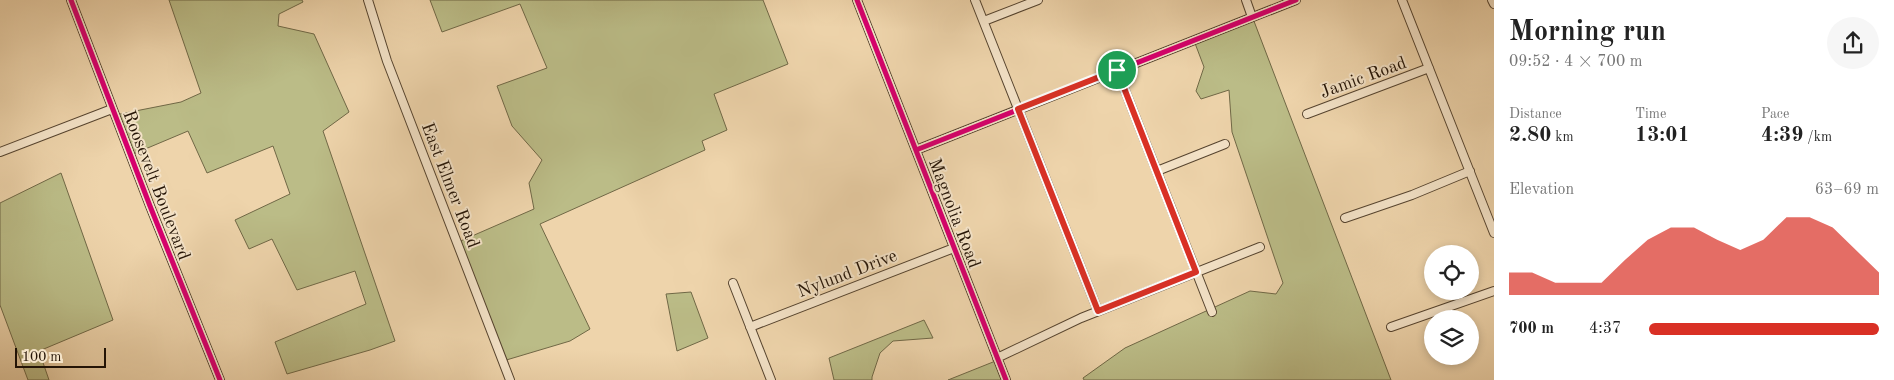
<!DOCTYPE html>
<meta charset="utf-8">
<style>
:root{--surface:#fff;--page:#f6f6f6;--text:#222;--muted:#767676;--accent:#d93025}
body{margin:0;font-family:"Old Standard TT",serif;background:var(--page);color:var(--text);height:100vh;display:flex;flex-direction:column;font-size:19px;white-space:nowrap}
*{box-sizing:border-box;margin:0}
p{font-size:16px;color:var(--muted)}
.icon{flex:none;width:28px;height:28px;fill:none;stroke:currentColor;stroke-width:2;stroke-linecap:round;stroke-linejoin:round}
.map{position:relative;flex:1;overflow:hidden}
.sheet{display:flex;flex-direction:column;background:var(--surface);width:400px}
.sheet>*{flex:none}
.buttons{position:absolute;left:1424px;top:245px;display:grid;gap:10px}
.buttons a{display:grid;place-items:center;width:55px;height:55px;border-radius:50%;background:var(--surface);box-shadow:0 2px 8px #0003;font-size:25px}
.scale{position:absolute;left:15px;bottom:12px;width:91px;box-sizing:border-box;padding-left:5px;border:2px solid #241406;border-top:0;font-size:14px;line-height:18px;white-space:nowrap;color:#241406;-webkit-text-stroke:4px #f4e3c8;paint-order:stroke}
.pin{position:absolute;display:grid;place-items:center;width:42px;height:42px;color:#fff;margin:-21px;border:2px solid #fff;border-radius:50%;box-shadow:0 1px 5px #0007}
.round{display:grid;place-items:center;flex:none;width:52px;height:52px;border-radius:26px;background:var(--page)}
.overview{display:flex;align-items:center;justify-content:space-between;height:85px;padding:0 15px}
h1{font-size:28px;font-weight:700;line-height:38px}
.metrics{display:grid;grid-template-columns:repeat(3,1fr);gap:8px;height:85px;padding:5px 15px}
.metrics div{display:grid;align-content:center}
.metrics b{font-size:21px;font-weight:700}
.metrics small{font-size:14px;font-weight:400}
.metrics p{font-size:14px}
.chart{height:140px;padding:10px 15px}
.chart p{display:flex;justify-content:space-between}
.chart svg{width:100%;height:90px;margin-top:5px;fill:var(--accent);opacity:.7}
ul{padding:0 15px;list-style:none;font-size:16px}
li{display:grid;grid-template-columns:80px 60px 1fr;align-items:center;height:38px}
li i{height:12px;border-radius:6px;background:var(--accent)}
main{display:flex;flex:1;min-height:0}
.map>svg:first-child{display:block}
</style>
<main>
<div class="map">
<svg width="1494" height="380" viewBox="0 0 1494 380">
<rect width="100%" height="100%" fill="#eed4ab"/>
<filter id="stains"><feTurbulence type="fractalNoise" baseFrequency=".004" numOctaves="4"/><feColorMatrix values="0 0 0 0 .2 0 0 0 0 .09 0 0 0 0 .02 0 0 0 .5 -.17"/></filter>
<radialGradient id="worn" r=".72"><stop offset=".6" stop-color="#630" stop-opacity="0"/><stop offset="1" stop-color="#630" stop-opacity=".3"/></radialGradient>
<!-- green -->
<path fill="#bbbc87" stroke="#706846" d="M169,0H302L303,2L279,14L278,26L314,34L349,112L323,131L395,341L370,350L287,374L275,342L366,304L355,271L297,290L272,239L249,249L235,220L290,194L273,146L207,173L188,131L131,155L115,115L181,102L201,93Z
M430,0H763L788,64L714,94L727,130L702,141L705,150L540,224L590,329L570,341L503,361L456,243L534,209L529,183L542,160L512,126L497,86L547,68L520,4L442,32Z
M1252,16L1391,380H1084L1083,378L1125,348L1250,291L1276,294L1283,283L1232,132L1229,90L1201,99L1196,91L1204,67L1193,38Z
M61,173L113,320L39,351L49,380H28L0,305V203Z
M691,292L708,338L677,351L666,294Z
M924,320L933,338L893,341L880,353L872,377V380H834L829,358Z
M998,360L1006,380H948Z"/>
<g fill="none" stroke-linecap="round" stroke-linejoin="round">
<defs>
<path id="minor" d="M71,0L150,206L220,380
M368,0L387,61L510,380
M857,0L1006,380
M975,0L1098,311
M1246,0L1252,17
M1402,0L1494,233
M1492,0L1494,4
M984,21L1038,0
M1117,70L1212,312
M1307,114L1429,68
M916,150L1296,0
M0,152L112,109
M1157,171L1225,144
M1345,218L1412,195L1470,171
M733,283L771,380
M750,327L954,248
M1391,327L1494,291
M997,358L1081,318L1260,247"/>
</defs>
<!-- minor casing -->
<use href="#minor" stroke="#56442f" stroke-width="10"/>
<!-- minor -->
<use href="#minor" stroke="#f4e3c8" stroke-width="8"/>
<defs>
<path id="cycleway" d="M71,0L150,206L220,380
M857,0L1006,380
M916,150L1296,0"/>
</defs>
<!-- cycleway casing -->
<use href="#cycleway" stroke="#f4e3c8" stroke-width="8"/>
<!-- cycleway -->
<use href="#cycleway" stroke="#d6006c" stroke-width="5"/>
</g>
<g fill="none" stroke-linecap="round" stroke-linejoin="round">
<defs>
<path id="route" d="M1117,70L1196,272L1098,311L1018,109Z"/>
</defs>
<!-- route casing -->
<use href="#route" stroke="#fff" stroke-width="10"/>
<!-- route -->
<use href="#route" stroke="#d93025" stroke-width="6"/>
</g>
<g text-anchor="middle" stroke-width="4" stroke-linejoin="round" paint-order="stroke">
<!-- street labels -->
<g font-size="18" fill="#241406" stroke="#f4e3c8">
<text transform="translate(1363 77) rotate(-20)" y="6">Jamic Road</text>
<text transform="translate(157 185) rotate(69)" y="6">Roosevelt Boulevard</text>
<text transform="translate(451 185) rotate(69)" y="6">East Elmer Road</text>
<text transform="translate(955 213) rotate(69)" y="6">Magnolia Road</text>
<text transform="translate(847 273) rotate(-21)" y="6">Nylund Drive</text>
</g>
</g>
<rect width="100%" height="100%" filter="url(#stains)"/>
<rect width="100%" height="100%" fill="url(#worn)"/>
</svg>
<div class="buttons">
<a><svg class="icon" aria-label="locate" viewBox="0 0 24 24"><circle cx="12" cy="12" r="6"/><path d="M12 2v4M12 18v4M2 12h4M18 12h4"/></svg></a>
<a><svg class="icon" aria-label="layers" viewBox="0 0 24 24"><path d="M12 4l9 5-9 5-9-5zM3 14l9 5 9-5"/></svg></a>
</div>
<div class="scale">100 m</div>
<div class="pin" style="left:1117px;top:70px;background:#1e9e55"><svg class="icon" aria-label="arrive" viewBox="0 0 24 24"><path d="M6 21V4h12l-3 4 3 4H6"/></svg></div>
</div>
<section class="sheet">
<div class="overview"><div><h1>Morning run</h1><p>09:52 · 4 × 700 m</p></div><a class="round"><svg class="icon" aria-label="share" viewBox="0 0 24 24"><path d="M12 15V3M7 8l5-5 5 5M5 13v7h14v-7"/></svg></a></div>
<div class="metrics">
<div><p>Distance</p><b>2.80<small> km</small></b></div>
<div><p>Time</p><b>13:01</b></div>
<div><p>Pace</p><b>4:39<small> /km</small></b></div>
</div>
<div class="chart"><p><span>Elevation</span>63–69 m</p>
<svg viewBox="0 0 160 44" preserveAspectRatio="none"><path d="M0 44V33L10 33L20 38L30 38L40 38L50 27L60 17L70 11L80 11L90 17L100 22L110 17L120 6L130 6L140 11L150 22L160 33V44z"/></svg>
</div>
<ul>
<li><b>700 m</b>4:37<i style="width:100%"></i></li>
</ul>
</section>
</main>
